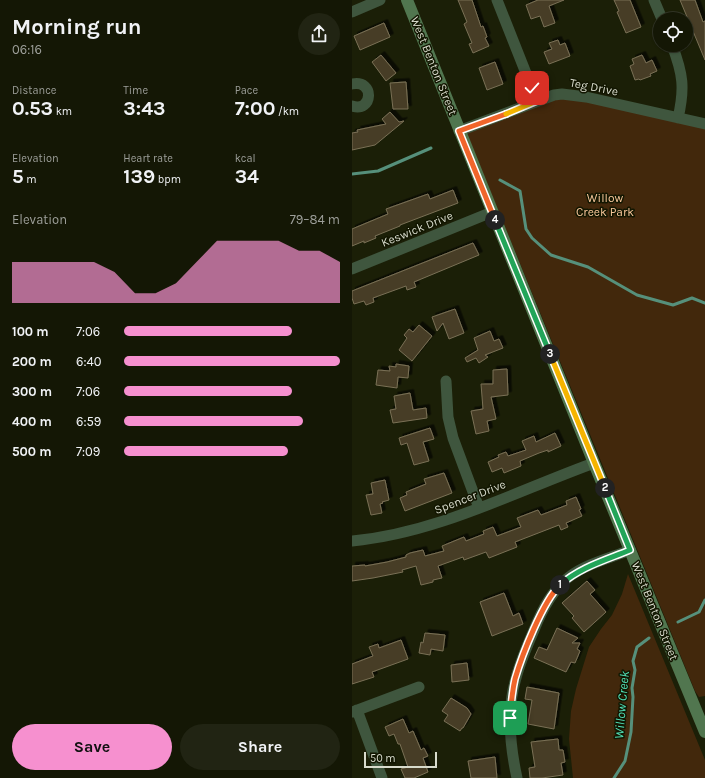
<!DOCTYPE html>
<meta charset="utf-8">
<style>
:root{--surface:#141705;--page:#212413;--text:#f1f3f6;--muted:#9d9f9a;--line:#333627;--accent:#f690cf}
body{margin:0;font-family:Karla,sans-serif;background:var(--page);color:var(--text);height:100vh;display:flex;flex-direction:column;font-size:15px;white-space:nowrap}
*{box-sizing:border-box;margin:0}
p{font-size:13px;color:var(--muted)}
.icon{flex:none;width:22px;height:22px;fill:none;stroke:currentColor;stroke-width:2;stroke-linecap:round;stroke-linejoin:round}
.map{position:relative;flex:1;overflow:hidden}
.side{display:flex;flex-direction:column;background:var(--surface);width:352px}
.side>*{flex:none}
.fabs{position:absolute;left:301px;top:12px;display:grid;gap:8px}
.fabs a{display:grid;place-items:center;width:40px;height:40px;border-radius:50%;background:var(--surface);box-shadow:0 1px 3px #0004,0 0 0 1px var(--line);font-size:20px}
.scale{position:absolute;left:12px;bottom:10px;width:73px;box-sizing:border-box;padding-left:4px;border:2px solid #d8dbcc;border-top:0;font-size:11px;line-height:14px;white-space:nowrap;color:#d8dbcc;-webkit-text-stroke:3px #121601;paint-order:stroke}
.pin{position:absolute;display:grid;place-items:center;width:34px;height:34px;color:#fff;margin:-17px;border-radius:8px;box-shadow:0 2px 6px #0006}
.km{position:absolute;width:20px;height:20px;margin:-10px;border-radius:50%;background:#222;color:#fff;font-size:11px;line-height:20px;text-align:center}
.round{display:grid;place-items:center;flex:none;width:42px;height:42px;border-radius:21px;background:var(--page)}
.headline{display:flex;align-items:center;justify-content:space-between;height:68px;padding:0 12px}
h1{font-size:22px;font-weight:700;line-height:30px}
.metrics{display:grid;grid-template-columns:repeat(3,1fr);gap:6px;height:68px;padding:4px 12px}
.metrics div{display:grid;align-content:center}
.metrics b{font-size:20px;font-weight:700}
.metrics small{font-size:11px;font-weight:400}
.metrics p{font-size:11px}
.chart{height:112px;padding:8px 12px}
.chart p{display:flex;justify-content:space-between}
.chart svg{width:100%;height:72px;margin-top:4px;fill:var(--accent);opacity:.7}
.cta{display:flex;gap:8px;margin-top:auto;padding:8px 12px}
.cta a{flex:1;height:46px;border-radius:24px;background:var(--accent);color:#111;font-size:16px;font-weight:700;line-height:46px;text-align:center}
.cta a+a{background:var(--page);color:var(--text)}
ul{padding:0 12px;list-style:none;font-size:13px}
li{display:grid;grid-template-columns:64px 48px 1fr;align-items:center;height:30px}
li i{height:10px;border-radius:5px;background:var(--accent)}
main{display:flex;flex:1;min-height:0}
.map>svg:first-child{display:block}
</style>
<main>
<section class="side">
<div class="headline"><div><h1>Morning run</h1><p>06:16</p></div><a class="round"><svg class="icon" aria-label="share" viewBox="0 0 24 24"><path d="M12 15V3M7 8l5-5 5 5M5 13v7h14v-7"/></svg></a></div>
<div class="metrics">
<div><p>Distance</p><b>0.53<small> km</small></b></div>
<div><p>Time</p><b>3:43</b></div>
<div><p>Pace</p><b>7:00<small> /km</small></b></div>
</div>
<div class="metrics">
<div><p>Elevation</p><b>5<small> m</small></b></div>
<div><p>Heart rate</p><b>139<small> bpm</small></b></div>
<div><p>kcal</p><b>34</b></div>
</div>
<div class="chart"><p><span>Elevation</span>79–84 m</p>
<svg viewBox="0 0 160 44" preserveAspectRatio="none"><path d="M0 44V19L10 19L20 19L30 19L40 19L50 25L60 38L70 38L80 32L90 19L100 6L110 6L120 6L130 6L140 12L150 12L160 19V44z"/></svg>
</div>
<ul>
<li><b>100 m</b>7:06<i style="width:78%"></i></li>
<li><b>200 m</b>6:40<i style="width:100%"></i></li>
<li><b>300 m</b>7:06<i style="width:78%"></i></li>
<li><b>400 m</b>6:59<i style="width:83%"></i></li>
<li><b>500 m</b>7:09<i style="width:76%"></i></li>
</ul>
<div class="cta"><a>Save</a><a>Share</a></div>
</section>
<div class="map">
<svg width="353" height="778" viewBox="0 0 353 778">
<defs>
<filter id="shadow"><feDropShadow dx="3.5" dy="-3.5" stdDeviation="0" flood-color="#0009"/></filter>
</defs>
<rect width="100%" height="100%" fill="#1b1f07"/>
<!-- green -->
<path fill="#42280c" d="M202,95L353,124V696L347,697L343,691L113,129Z
M276,574L353,760V778H221L217,739L219,711L224,689L237,647L249,629L260,615L270,594Z"/>
<g fill="none" stroke-linecap="round" stroke-linejoin="round">
<!-- stream -->
<path stroke="#56907b" stroke-width="3" d="M0,174L26,171L79,148
M148,180L168,191L174,229L180,238L199,255L236,267L285,295L321,305L340,298L353,303
M326,622L347,612L353,600
M262,778L273,761L279,732L281,697L280,688L283,670L281,661L285,647L297,638"/>
</g>
<!-- building -->
<path fill="#473e25" stroke="#7a7056" filter="url(#shadow)" d="M106,0H120L129,27L131,26L135,37L133,38L137,46L121,53L117,44L120,43L112,24L115,22Z
M186,0H212L197,6L203,23L192,27L188,16L179,19L174,5Z
M262,0H278L289,27L274,33L265,12L267,11Z
M328,0H343L351,22L353,21V60Z
M32,23L38,37L8,50L2,36Z
M206,40L208,45L213,43L218,56L197,64L192,52L200,49L197,43Z
M29,55L44,73L34,81L20,62Z
M290,55L294,63L300,60L305,71L298,74L299,76L288,80L287,79L283,80L278,66L282,64L280,59Z
M143,62L151,84L135,90L127,68Z
M54,82L56,109H41L38,83Z
M38,112L47,122L52,121L23,145L0,150V133L6,132L5,130L34,124L30,119Z
M101,190L106,203L48,225V226L23,236L24,238L12,243V241L0,246V229L36,214L34,209L76,194L78,199Z
M121,243L127,255L62,282L64,287L55,290L54,286L21,298L22,302L14,305L12,301L2,304L0,298V291Z
M103,309L112,333L97,339L91,323L85,331L80,317Z
M67,325L80,336L60,361L47,350L55,338L52,335L57,329L61,332Z
M138,331L142,341L147,339L151,348L133,355L136,357L127,363L124,358L115,362L113,358L126,350L122,338Z
M44,364L57,366L56,378L46,377L45,388L24,385L26,370L38,371L37,366L44,367Z
M155,369L156,395L139,397L144,419L135,421L137,431L124,434L119,411L131,409L129,384H141V370Z
M58,393L61,410L74,408L75,418L41,423L38,410L44,409L42,396Z
M78,428L82,439L71,442L77,461L62,465L55,443L49,445L47,438Z
M203,433L209,446L196,452V450L187,453L168,461L169,466L152,473L150,468L140,472L136,462L147,457L146,455L154,452L156,456L174,450L170,441L182,436L184,442Z
M92,473L100,493L53,511L48,498L55,495L54,492L74,484L72,479Z
M33,480L37,500L30,502L31,503L28,504L30,513L19,515L14,495L21,494L19,483Z
M224,497L229,509L227,510L230,516L214,523L216,527L209,530L207,525L163,542L165,547L137,558L134,552L112,560L111,557L86,566L90,578L81,580V582L69,585L64,566L50,570L51,572L21,578L0,581V566L13,565V566L35,562L54,557V555L58,553L71,550L73,556L92,551L90,546L112,537L114,541L132,534L131,531L141,527L145,536L169,527L165,518L186,510L189,515L215,505L214,501Z
M235,581L243,590L238,594L254,612L232,632L220,618L222,616L210,603Z
M152,593L161,616L167,613L171,624L140,636L128,602Z
M205,628L226,638L220,643H228L225,649L228,651L223,663L219,662L214,672L182,658L187,647L195,650Z
M73,633L93,635L91,651L79,649L78,655L67,653L69,642L71,643Z
M49,640L56,659L20,672L22,677L0,684V664L21,656L17,647L26,644L27,648Z
M115,663L117,680L100,682L99,665Z
M175,687L207,693L202,729L176,724L180,700L173,699Z
M99,698L115,708L119,714L111,728H110L108,731L92,721L96,715L90,711Z
M51,719L57,733L61,731L69,750L72,748L76,756L71,758L76,772L62,778H53L49,769L56,767L48,744H46L42,734L37,736L33,727Z
M206,739L207,750H211L213,762L209,763L211,775L190,778H178L177,768L183,767L179,742Z
M143,757L145,778H119L116,761Z"/>
<g fill="none" stroke-linecap="round" stroke-linejoin="round">
<!-- street -->
<path stroke="#3f563e" stroke-width="11" d="M145,0L185,101
M302,0L310,19
M0,12L28,0
M320,45C331,74 333,88 326,118
M0,84C23,79 21,113 0,106
M107,131L202,95L210,94L234,97L353,124
M0,269L140,212
M94,381L96,417L101,438L127,508
M0,541C85,533 162,492 242,463
M5,710L30,778
M0,712L67,687
M165,778C158,746 154,711 164,678C168,662 175,646 182,630C190,610 200,590 217,577C234,564 258,558 278,550"/>
<!-- secondary -->
<path stroke="#51764f" stroke-width="12" d="M55,0L242,463L353,732"/>
</g>
<g fill="none" stroke-linecap="round" stroke-linejoin="round">
<defs>
<path id="split-1" d="M158,718C159,705 160,692 163,679C170,655 191,601 208,585"/>
<path id="split-2" d="M208,585C228,567 254,560 278,550L253,488"/>
<path id="split-3" d="M198,354L253,488"/>
<path id="split-4" d="M143,220L198,354"/>
<path id="split-5" d="M143,220L107,131L154,114"/>
<path id="split-6" d="M154,114L185,101L180,88"/>
</defs>
<!-- split-1 casing -->
<use href="#split-1" stroke="#fff" stroke-width="8"/>
<!-- split-2 casing -->
<use href="#split-2" stroke="#fff" stroke-width="8"/>
<!-- split-3 casing -->
<use href="#split-3" stroke="#fff" stroke-width="8"/>
<!-- split-4 casing -->
<use href="#split-4" stroke="#fff" stroke-width="8"/>
<!-- split-5 casing -->
<use href="#split-5" stroke="#fff" stroke-width="8"/>
<!-- split-6 casing -->
<use href="#split-6" stroke="#fff" stroke-width="8"/>
<!-- split-1 -->
<use href="#split-1" stroke="#f0652b" stroke-width="5"/>
<!-- split-2 -->
<use href="#split-2" stroke="#22a559" stroke-width="5"/>
<!-- split-3 -->
<use href="#split-3" stroke="#f5b400" stroke-width="5"/>
<!-- split-4 -->
<use href="#split-4" stroke="#22a559" stroke-width="5"/>
<!-- split-5 -->
<use href="#split-5" stroke="#f0652b" stroke-width="5"/>
<!-- split-6 -->
<use href="#split-6" stroke="#f5b400" stroke-width="5"/>
</g>
<g text-anchor="middle" stroke-width="3" stroke-linejoin="round" paint-order="stroke">
<!-- street labels -->
<g font-size="12" fill="#d8dbcc" stroke="#121601">
<text transform="translate(82 66) rotate(68)" y="4">West Benton Street</text>
<text transform="translate(242 87) rotate(11)" y="4">Teg Drive</text>
<text transform="translate(65 229) rotate(-22)" y="4">Keswick Drive</text>
<text transform="translate(118 497) rotate(-21)" y="4">Spencer Drive</text>
<text transform="translate(303 611) rotate(68)" y="4">West Benton Street</text>
</g>
<!-- park labels -->
<g font-size="12" fill="#fac89b" stroke="#121601">
<text x="253" y="202">Willow<tspan x="253" dy="14">Creek Park</tspan></text>
</g>
<!-- water labels -->
<g font-size="13" font-style="italic" fill="#51e0b6" stroke="#121601">
<text transform="translate(269 705) rotate(-85)" y="5">Willow Creek</text>
</g>
</g>
</svg>
<div class="fabs">
<a><svg class="icon" aria-label="locate" viewBox="0 0 24 24"><circle cx="12" cy="12" r="6"/><path d="M12 2v4M12 18v4M2 12h4M18 12h4"/></svg></a>
</div>
<div class="scale">50 m</div>
<div class="pin" style="left:158px;top:718px;background:#1e9e55"><svg class="icon" aria-label="arrive" viewBox="0 0 24 24"><path d="M6 21V4h12l-3 4 3 4H6"/></svg></div>
<div class="pin" style="left:180px;top:88px;background:#d93025"><svg class="icon" aria-label="check" viewBox="0 0 24 24"><path d="M5 12l5 5 9-10"/></svg></div>
<b class="km" style="left:208px;top:585px">1</b>
<b class="km" style="left:253px;top:488px">2</b>
<b class="km" style="left:198px;top:354px">3</b>
<b class="km" style="left:143px;top:220px">4</b>
</div>
</main>
